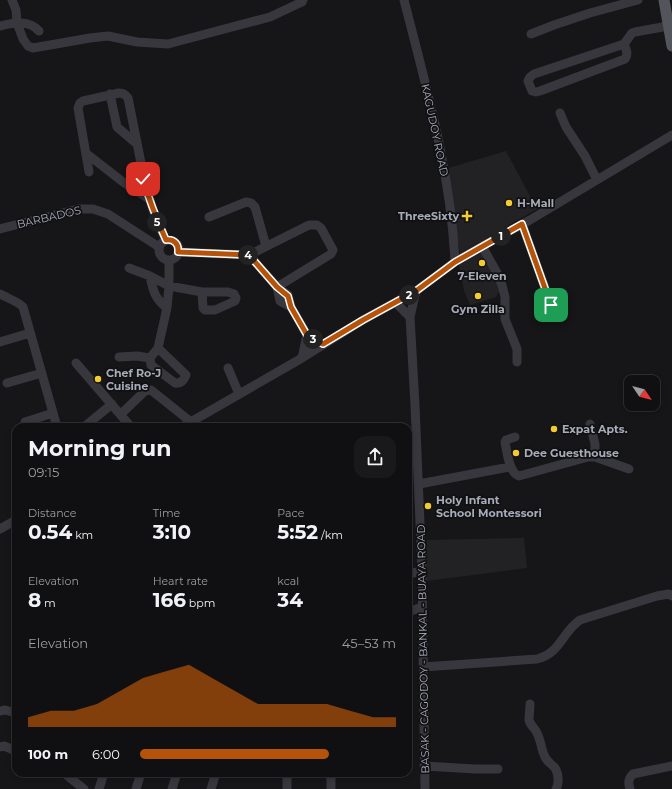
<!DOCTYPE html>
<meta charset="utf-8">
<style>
:root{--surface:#101012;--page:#19191b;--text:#f1f3f6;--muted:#9c9d9f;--line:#303032;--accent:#b45309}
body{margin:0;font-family:Montserrat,sans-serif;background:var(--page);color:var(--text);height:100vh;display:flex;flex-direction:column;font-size:15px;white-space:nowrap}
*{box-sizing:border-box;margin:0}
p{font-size:13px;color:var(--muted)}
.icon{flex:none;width:22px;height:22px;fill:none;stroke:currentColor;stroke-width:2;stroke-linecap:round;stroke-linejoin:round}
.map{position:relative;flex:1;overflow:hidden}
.sheet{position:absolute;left:12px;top:423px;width:400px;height:354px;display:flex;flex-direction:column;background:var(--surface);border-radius:12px;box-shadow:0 2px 6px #0003,0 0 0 1px var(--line)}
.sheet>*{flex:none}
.needle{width:26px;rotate:125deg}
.controls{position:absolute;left:624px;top:375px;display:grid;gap:8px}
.controls a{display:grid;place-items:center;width:36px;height:36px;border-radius:8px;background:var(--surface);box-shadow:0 2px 6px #0003,0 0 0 1px var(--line);font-size:20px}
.pin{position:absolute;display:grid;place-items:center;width:34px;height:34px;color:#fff;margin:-17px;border-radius:8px;box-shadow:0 2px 6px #0006}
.km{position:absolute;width:20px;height:20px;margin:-10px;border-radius:50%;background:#222;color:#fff;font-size:11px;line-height:20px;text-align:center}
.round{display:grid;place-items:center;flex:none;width:42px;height:42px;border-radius:12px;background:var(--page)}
.overview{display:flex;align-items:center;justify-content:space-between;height:68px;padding:0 16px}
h1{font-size:22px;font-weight:700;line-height:30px}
.stats{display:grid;grid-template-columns:repeat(3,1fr);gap:6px;height:68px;padding:4px 16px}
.stats div{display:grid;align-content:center}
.stats b{font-size:20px;font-weight:700}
.stats small{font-size:11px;font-weight:400}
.stats p{font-size:11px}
.chart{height:112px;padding:8px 16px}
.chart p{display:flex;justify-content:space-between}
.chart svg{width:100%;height:72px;margin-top:4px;fill:var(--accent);opacity:.7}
ul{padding:0 16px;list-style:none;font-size:13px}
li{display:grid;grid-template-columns:64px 48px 1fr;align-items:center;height:30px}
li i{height:10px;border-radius:5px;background:var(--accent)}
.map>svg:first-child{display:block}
</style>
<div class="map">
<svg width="672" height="789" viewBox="0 0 672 789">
<rect width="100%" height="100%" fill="#161618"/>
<!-- built -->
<path fill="#222225" d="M506,151L537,209L460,253L445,169Z
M483,250L500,290L496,297L474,304L470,305L464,291L459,264Z
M524,538L527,568L426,581L425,540Z"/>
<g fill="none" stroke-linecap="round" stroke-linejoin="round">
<!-- minor -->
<path stroke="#37373d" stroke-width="9" d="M12,0L16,10L17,23L23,39L28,46L33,48L90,38L108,36L137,42L168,44L270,17L302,2L303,0
M404,0C426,86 451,173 455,262
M0,26C13,23 29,19 39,31
M531,34L554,25L590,13L638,0
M624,44C626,49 629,54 625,59L540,91L536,92L532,91L528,81L530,77L534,74Z
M624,44L632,33L635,32L668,26
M110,94L117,127L137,144
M560,113L566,127L585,156L597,180
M87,154L123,182L149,199
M89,172L78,108L80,103L83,101L119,93C123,93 126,95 128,98L146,188L158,225L166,240
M209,217L246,202L251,203L255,207L266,246
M522,224L551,305
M0,229L78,209H93L108,214L159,247
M159 250a10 10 0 1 1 20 0a10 10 0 1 1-20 0Z
M482,246L497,273L502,285L505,297V319L517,349V362
M178,252L249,255
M249,255L309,225H317L321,228L333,250L331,254L277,287
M249,255L277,287L288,295L291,307L307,335L323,344
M129,268L150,276L169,286L202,292
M150,276C153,291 155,299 167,308
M277,287L280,301L291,307
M416,291L410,317L415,405L422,571L425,789
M202,292H228L234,294L236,298L235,301L215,310H205L203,308Z
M0,294C7,298 19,302 23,307L57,427
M396,303L410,317
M0,342L30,333
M158,348L186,375C184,380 181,384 175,383L151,365L150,358Z
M158,348L167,308L169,286V260
M119,357L137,356L150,358
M302,358L307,335
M76,363L131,427
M228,368L239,394
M7,383L42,373
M121,414L145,391L151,390L191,422
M25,422L53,413
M590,424L595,444V457
M84,427L112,404
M182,427L302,358L363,320L416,291L455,262L482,246L530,220L672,135
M515,437L506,440L505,442C507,452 509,473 519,476L588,457H595L629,469
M419,484L510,467
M0,529L16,520
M408,574L422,571
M408,612L422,607
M423,667L537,659C561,653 562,632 580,620L657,596L669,594L672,596
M530,704C530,709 529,715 529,720C530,725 535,728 537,733C541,741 541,749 545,757C547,762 552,764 555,768C559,774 559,784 556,789
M0,711L5,710L16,713
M0,747L4,746L16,751
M424,766L475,769H498
M64,773L84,789
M99,789L104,773
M136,789L141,773
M172,789L177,773
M211,789L216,773
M287,789V773
M331,789V773
M630,789C628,783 628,779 633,774L672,766"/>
<!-- major -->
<path stroke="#53545c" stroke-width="11" d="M664,0L672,46"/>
</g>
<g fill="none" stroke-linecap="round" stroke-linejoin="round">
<defs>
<path id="route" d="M143,179C149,200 157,220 166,240C174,239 179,244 178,252L249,255L277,287L288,296L291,307L307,335L323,344L363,320L416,291L455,262L522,224L551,305"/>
</defs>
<!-- route casing -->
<use href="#route" stroke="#fff" stroke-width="8"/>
<!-- route -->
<use href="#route" stroke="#b45309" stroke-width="5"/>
</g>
<!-- markers -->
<g fill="#f4cb32" stroke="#111113" stroke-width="1.5">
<circle cx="509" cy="203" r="4"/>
<path d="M465 210h4v4h4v4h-4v4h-4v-4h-4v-4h4z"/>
<circle cx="482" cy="263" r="4"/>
<circle cx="478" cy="296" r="4"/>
<circle cx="98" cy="379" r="4"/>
<circle cx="554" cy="429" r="4"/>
<circle cx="516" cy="453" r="4"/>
<circle cx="428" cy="506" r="4"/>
</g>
<g text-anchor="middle" stroke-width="3.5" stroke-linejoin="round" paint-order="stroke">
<!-- street labels -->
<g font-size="11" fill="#a8abb8" stroke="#111113">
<text transform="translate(435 130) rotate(78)" y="4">KAGUDOY ROAD</text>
<text transform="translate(49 217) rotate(-13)" y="4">BARBADOS</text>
<text transform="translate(423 649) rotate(-91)" y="4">BASAK - CAGODOY - BANKAL - BUAYA ROAD</text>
</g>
<!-- poi labels -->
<g font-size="11" font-weight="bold" fill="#a8abb8" stroke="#111113" text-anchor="start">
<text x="517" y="207">H-Mall</text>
<text x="459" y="220" text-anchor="end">ThreeSixty</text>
<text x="482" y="280" text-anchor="middle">7-Eleven</text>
<text x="478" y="313" text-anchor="middle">Gym Zilla</text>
<text x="106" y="377">Chef Ro-J<tspan x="106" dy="13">Cuisine</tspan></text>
<text x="562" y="433">Expat Apts.</text>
<text x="524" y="457">Dee Guesthouse</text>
<text x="436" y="504">Holy Infant<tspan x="436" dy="13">School Montessori</tspan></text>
</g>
</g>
</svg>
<div class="controls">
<a><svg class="needle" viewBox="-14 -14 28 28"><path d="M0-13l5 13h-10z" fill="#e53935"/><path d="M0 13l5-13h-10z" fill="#9c9d9f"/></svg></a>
</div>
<div class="pin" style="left:551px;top:305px;background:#1e9e55"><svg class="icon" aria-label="arrive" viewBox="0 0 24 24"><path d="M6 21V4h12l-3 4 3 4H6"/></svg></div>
<div class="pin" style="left:143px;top:179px;background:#d93025"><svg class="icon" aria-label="check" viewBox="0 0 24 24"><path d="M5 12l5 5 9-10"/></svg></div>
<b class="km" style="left:501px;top:236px">1</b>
<b class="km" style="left:409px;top:295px">2</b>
<b class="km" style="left:313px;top:339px">3</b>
<b class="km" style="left:248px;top:255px">4</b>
<b class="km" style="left:157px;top:222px">5</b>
<section class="sheet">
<div class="overview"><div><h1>Morning run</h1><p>09:15</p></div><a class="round"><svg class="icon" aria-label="share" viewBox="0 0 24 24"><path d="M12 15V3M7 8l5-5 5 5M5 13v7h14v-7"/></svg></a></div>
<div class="stats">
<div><p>Distance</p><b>0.54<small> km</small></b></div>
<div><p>Time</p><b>3:10</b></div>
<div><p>Pace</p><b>5:52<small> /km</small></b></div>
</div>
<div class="stats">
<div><p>Elevation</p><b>8<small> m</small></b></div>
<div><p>Heart rate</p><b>166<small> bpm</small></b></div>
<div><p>kcal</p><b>34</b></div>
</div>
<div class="chart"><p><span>Elevation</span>45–53 m</p>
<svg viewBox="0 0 160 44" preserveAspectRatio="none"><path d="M0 44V38L10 34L20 34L30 30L40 22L50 14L60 10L70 6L80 14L90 22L100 30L110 30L120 30L130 30L140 34L150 38L160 38V44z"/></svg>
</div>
<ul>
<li><b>100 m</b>6:00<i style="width:74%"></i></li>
</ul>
</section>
</div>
